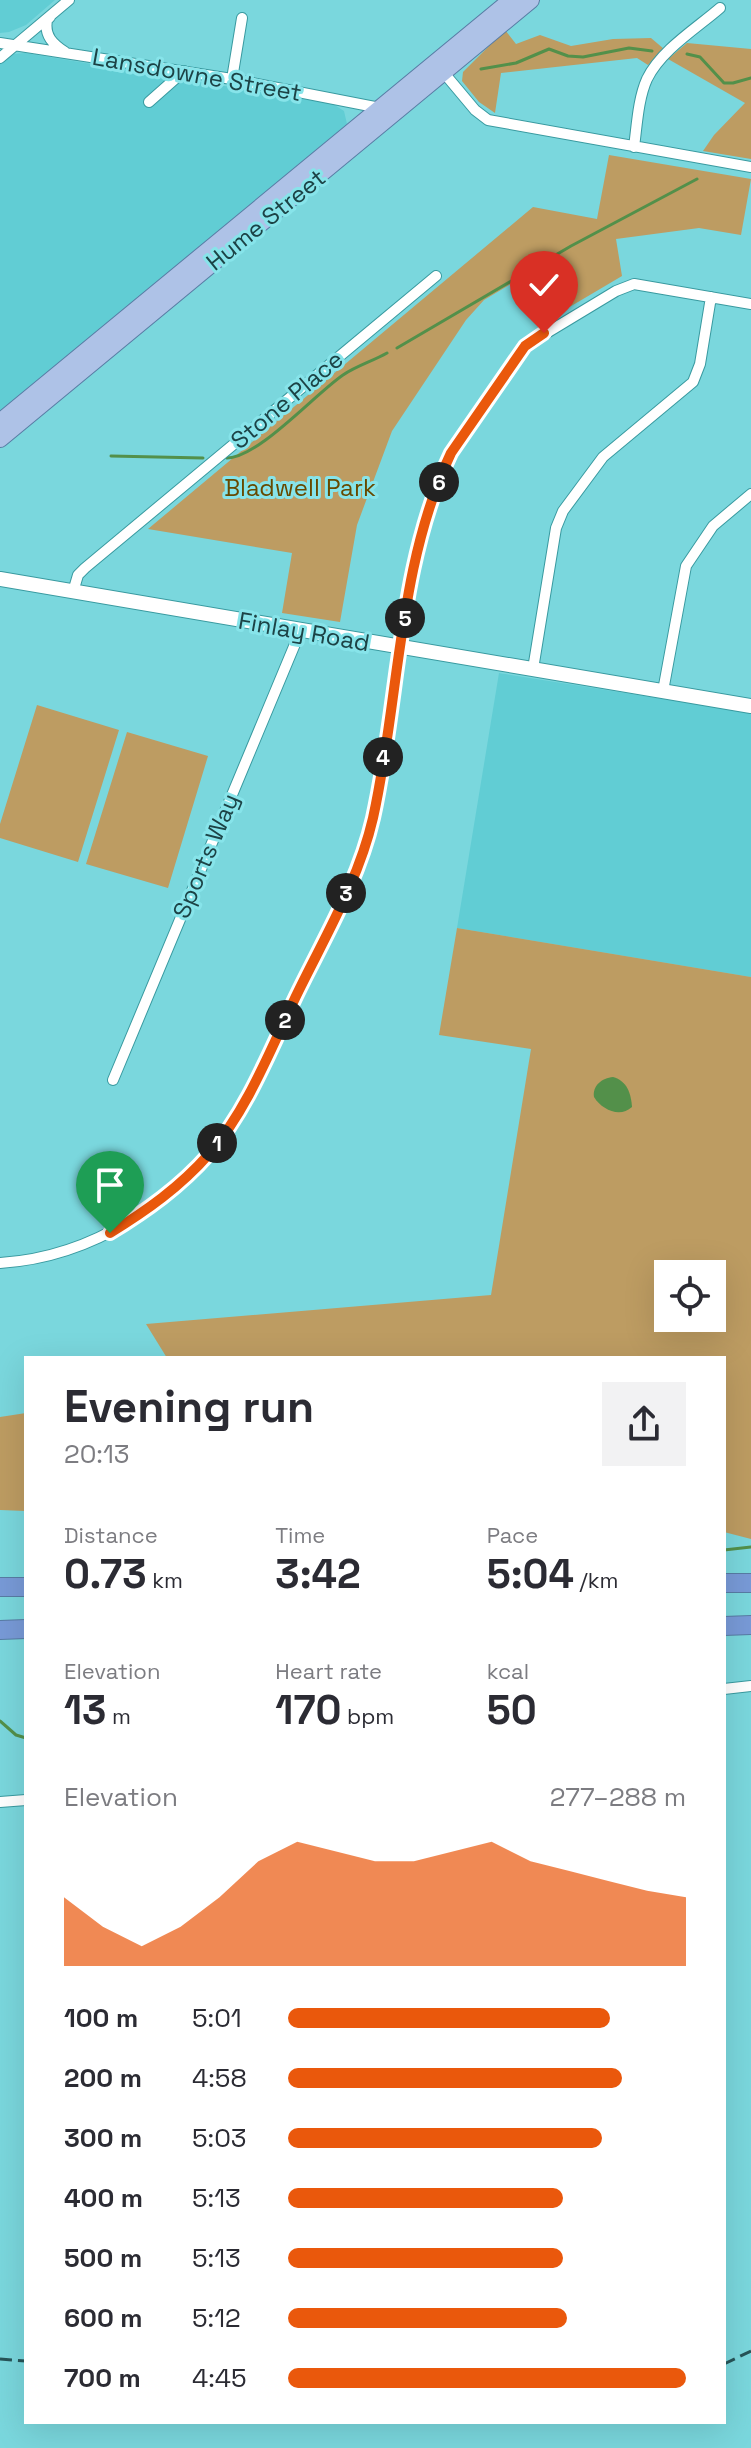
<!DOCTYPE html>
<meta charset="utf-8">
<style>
:root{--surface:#fff;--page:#f2f2f3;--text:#2b2b33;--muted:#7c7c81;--accent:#ea580c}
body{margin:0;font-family:"Space Grotesk",sans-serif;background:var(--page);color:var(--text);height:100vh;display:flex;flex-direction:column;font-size:30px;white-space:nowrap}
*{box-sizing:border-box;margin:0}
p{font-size:26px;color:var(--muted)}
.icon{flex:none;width:44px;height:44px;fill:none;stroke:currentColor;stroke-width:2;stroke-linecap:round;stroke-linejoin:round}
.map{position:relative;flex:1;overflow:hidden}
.sheet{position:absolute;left:24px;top:1356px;width:702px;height:1068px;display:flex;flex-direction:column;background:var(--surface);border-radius:0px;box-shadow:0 8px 32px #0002}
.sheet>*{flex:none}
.fabs{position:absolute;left:654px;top:1260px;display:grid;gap:16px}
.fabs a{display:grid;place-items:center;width:72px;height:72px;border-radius:0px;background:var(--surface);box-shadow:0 8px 32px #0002;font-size:40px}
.pin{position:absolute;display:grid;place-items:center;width:68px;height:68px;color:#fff;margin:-82px -34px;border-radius:50% 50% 50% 0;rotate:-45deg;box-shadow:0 0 8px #0007}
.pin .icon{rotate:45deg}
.km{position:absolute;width:40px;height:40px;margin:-20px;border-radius:50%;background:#222;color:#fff;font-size:22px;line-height:40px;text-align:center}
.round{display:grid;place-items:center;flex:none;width:84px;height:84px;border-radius:0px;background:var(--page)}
.overview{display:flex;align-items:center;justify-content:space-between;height:136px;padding:0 40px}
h1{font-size:44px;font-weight:600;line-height:60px}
.metrics{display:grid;grid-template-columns:repeat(3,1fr);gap:12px;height:136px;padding:8px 40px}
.metrics div{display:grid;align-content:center}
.metrics b{font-size:40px;font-weight:600}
.metrics small{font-size:22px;font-weight:400}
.metrics p{font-size:22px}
.chart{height:224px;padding:16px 40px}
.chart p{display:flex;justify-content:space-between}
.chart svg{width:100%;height:144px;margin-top:8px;fill:var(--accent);opacity:.7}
ul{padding:0 40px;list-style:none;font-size:26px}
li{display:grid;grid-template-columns:128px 96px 1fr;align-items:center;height:60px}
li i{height:20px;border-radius:10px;background:var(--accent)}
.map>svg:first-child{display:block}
</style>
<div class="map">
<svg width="751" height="2448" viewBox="0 0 751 2448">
<rect width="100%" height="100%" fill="#7ad7dd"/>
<!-- built -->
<path fill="#61cdd4" d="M0,0H55L26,25L9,32L0,33Z
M25,53L333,104L344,111L347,124L0,412V61L13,54Z
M499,673L751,713V977L457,928Z"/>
<!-- green -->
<path fill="#bd9c62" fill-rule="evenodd" d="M505,30L516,44L540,35L571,46L613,39L651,38L664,49L648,65L637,58L501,73L495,113L479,102L462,81L463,72Z
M687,43L751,49V159L703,151L714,135L745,103L668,59Z
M609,155L751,179L741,235L699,228L616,239L622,276L556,315L531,272L484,300L466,320L392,431L357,525L340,622L282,613L292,553L148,529L533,207L597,219Z
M37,705L119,730L78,862L0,838V824Z
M127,732L208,756L168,888L86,864Z
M457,928L751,977V1539L724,1532V1358H167L146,1324L491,1295L531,1049L439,1035ZM668,1274H712V1318H668Z
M26,1413V1511L0,1510V1417Z"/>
<!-- water -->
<path fill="#53904a" d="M613,1077C627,1081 631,1093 632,1107C620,1118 602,1110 594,1097C592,1086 602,1078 613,1077Z"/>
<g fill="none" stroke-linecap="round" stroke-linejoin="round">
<!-- stream -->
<path stroke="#53904a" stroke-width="3" d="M687,54L700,57L724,83H733L751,78
M481,69L516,63L549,49L568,56L583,57L629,48L652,51
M397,348L571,246L697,179
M111,456L203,458
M227,458C258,458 315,394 343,375C356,366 373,361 387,353
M724,1550L751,1547
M0,1721L16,1735L26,1738"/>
<defs>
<path id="street" d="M50,17L47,20C44,36 53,44 65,52
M0,43L232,79L380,108
M0,58L69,0
M444,73L475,110L488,120L751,167
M232,79L242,18
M149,102L184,71
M634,147C637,125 638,99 647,79C661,50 697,28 720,8
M73,592L78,575L85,568L436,276
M533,669L556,528L563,511L603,457L693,382L700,364L711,297
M663,691L686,566L713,526L751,494
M113,1080L300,632
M0,1263C94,1257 178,1201 230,1125C262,1079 283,1024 307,974C331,924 360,873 373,818C400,697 397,567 451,453L525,346L616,291L634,284L751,304
M724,1689L751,1686
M0,1802L26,1800"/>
<path id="secondary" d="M0,579L751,706"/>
<path id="primary" d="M0,422L511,0
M0,439L531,0"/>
<path id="highway" d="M724,1583H751
M0,1587H26
M724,1626L751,1625
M0,1630L26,1629"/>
</defs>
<!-- street casing -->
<use href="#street" stroke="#399aa0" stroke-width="12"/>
<!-- secondary casing -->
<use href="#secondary" stroke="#399aa0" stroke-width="16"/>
<!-- primary casing -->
<use href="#primary" stroke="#587ca4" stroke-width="18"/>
<!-- highway casing -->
<use href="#highway" stroke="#587ca4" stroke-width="20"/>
<!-- street -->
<use href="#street" stroke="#fff" stroke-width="10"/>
<!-- secondary -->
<use href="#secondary" stroke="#fff" stroke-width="14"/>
<!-- primary -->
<use href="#primary" stroke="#aec2e7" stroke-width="16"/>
<!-- highway -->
<use href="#highway" stroke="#789ad7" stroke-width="18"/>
<!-- rail -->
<path stroke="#275458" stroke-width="3" stroke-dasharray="12 6" stroke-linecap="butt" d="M0,2359L26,2361
M724,2364L751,2351"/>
</g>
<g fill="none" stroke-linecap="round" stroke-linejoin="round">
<defs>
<path id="route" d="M110,1233C146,1211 180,1187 209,1154C249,1108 272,1045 299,990C326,935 359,879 373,818C400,697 397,567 451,453L525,346L544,333"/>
</defs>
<!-- route casing -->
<use href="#route" stroke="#fff" stroke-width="16"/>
<!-- route -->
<use href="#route" stroke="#ea580c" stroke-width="10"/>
</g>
<g text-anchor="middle" stroke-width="6" stroke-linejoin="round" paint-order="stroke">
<!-- street labels -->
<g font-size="24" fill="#1c4346" stroke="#87e4ea">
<text transform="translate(197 75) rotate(10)" y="8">Lansdowne Street</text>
<text transform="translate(266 220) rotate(-39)" y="8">Hume Street</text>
<text transform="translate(287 400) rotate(-40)" y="8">Stone Place</text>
<text transform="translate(304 632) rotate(10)" y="8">Finlay Road</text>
<text transform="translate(206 856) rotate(-67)" y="8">Sports Way</text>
</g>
<!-- park labels -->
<g font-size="24" fill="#674900" stroke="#87e4ea">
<text x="300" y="496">Bladwell Park</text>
</g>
</g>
</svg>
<div class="fabs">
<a><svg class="icon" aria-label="locate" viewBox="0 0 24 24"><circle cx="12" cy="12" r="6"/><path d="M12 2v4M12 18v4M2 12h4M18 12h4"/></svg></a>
</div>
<div class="pin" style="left:110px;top:1233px;background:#1e9e55"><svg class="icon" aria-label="arrive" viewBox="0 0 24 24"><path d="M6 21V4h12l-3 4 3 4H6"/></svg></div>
<div class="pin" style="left:544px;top:333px;background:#d93025"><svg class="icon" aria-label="check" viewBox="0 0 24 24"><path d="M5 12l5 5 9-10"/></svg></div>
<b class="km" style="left:217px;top:1143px">1</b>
<b class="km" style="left:285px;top:1020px">2</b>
<b class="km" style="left:346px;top:893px">3</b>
<b class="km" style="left:383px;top:757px">4</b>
<b class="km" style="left:405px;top:618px">5</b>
<b class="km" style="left:439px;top:482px">6</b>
<section class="sheet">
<div class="overview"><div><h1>Evening run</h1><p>20:13</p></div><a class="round"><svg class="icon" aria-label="share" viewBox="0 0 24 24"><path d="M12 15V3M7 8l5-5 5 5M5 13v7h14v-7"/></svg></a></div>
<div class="metrics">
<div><p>Distance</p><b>0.73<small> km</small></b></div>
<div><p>Time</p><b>3:42</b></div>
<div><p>Pace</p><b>5:04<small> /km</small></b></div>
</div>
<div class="metrics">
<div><p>Elevation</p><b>13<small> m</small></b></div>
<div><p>Heart rate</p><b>170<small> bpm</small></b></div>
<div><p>kcal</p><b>50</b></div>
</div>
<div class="chart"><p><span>Elevation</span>277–288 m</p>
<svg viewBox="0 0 160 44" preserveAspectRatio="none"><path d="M0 44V23L10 32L20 38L30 32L40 23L50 12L60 6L70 9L80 12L90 12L100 9L110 6L120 12L130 15L140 18L150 21L160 23V44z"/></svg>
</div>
<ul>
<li><b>100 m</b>5:01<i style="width:81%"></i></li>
<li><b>200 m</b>4:58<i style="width:84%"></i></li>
<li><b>300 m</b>5:03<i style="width:79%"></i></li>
<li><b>400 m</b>5:13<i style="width:69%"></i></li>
<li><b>500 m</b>5:13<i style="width:69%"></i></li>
<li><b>600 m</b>5:12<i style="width:70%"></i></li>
<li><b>700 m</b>4:45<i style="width:100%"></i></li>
</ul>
</section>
</div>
